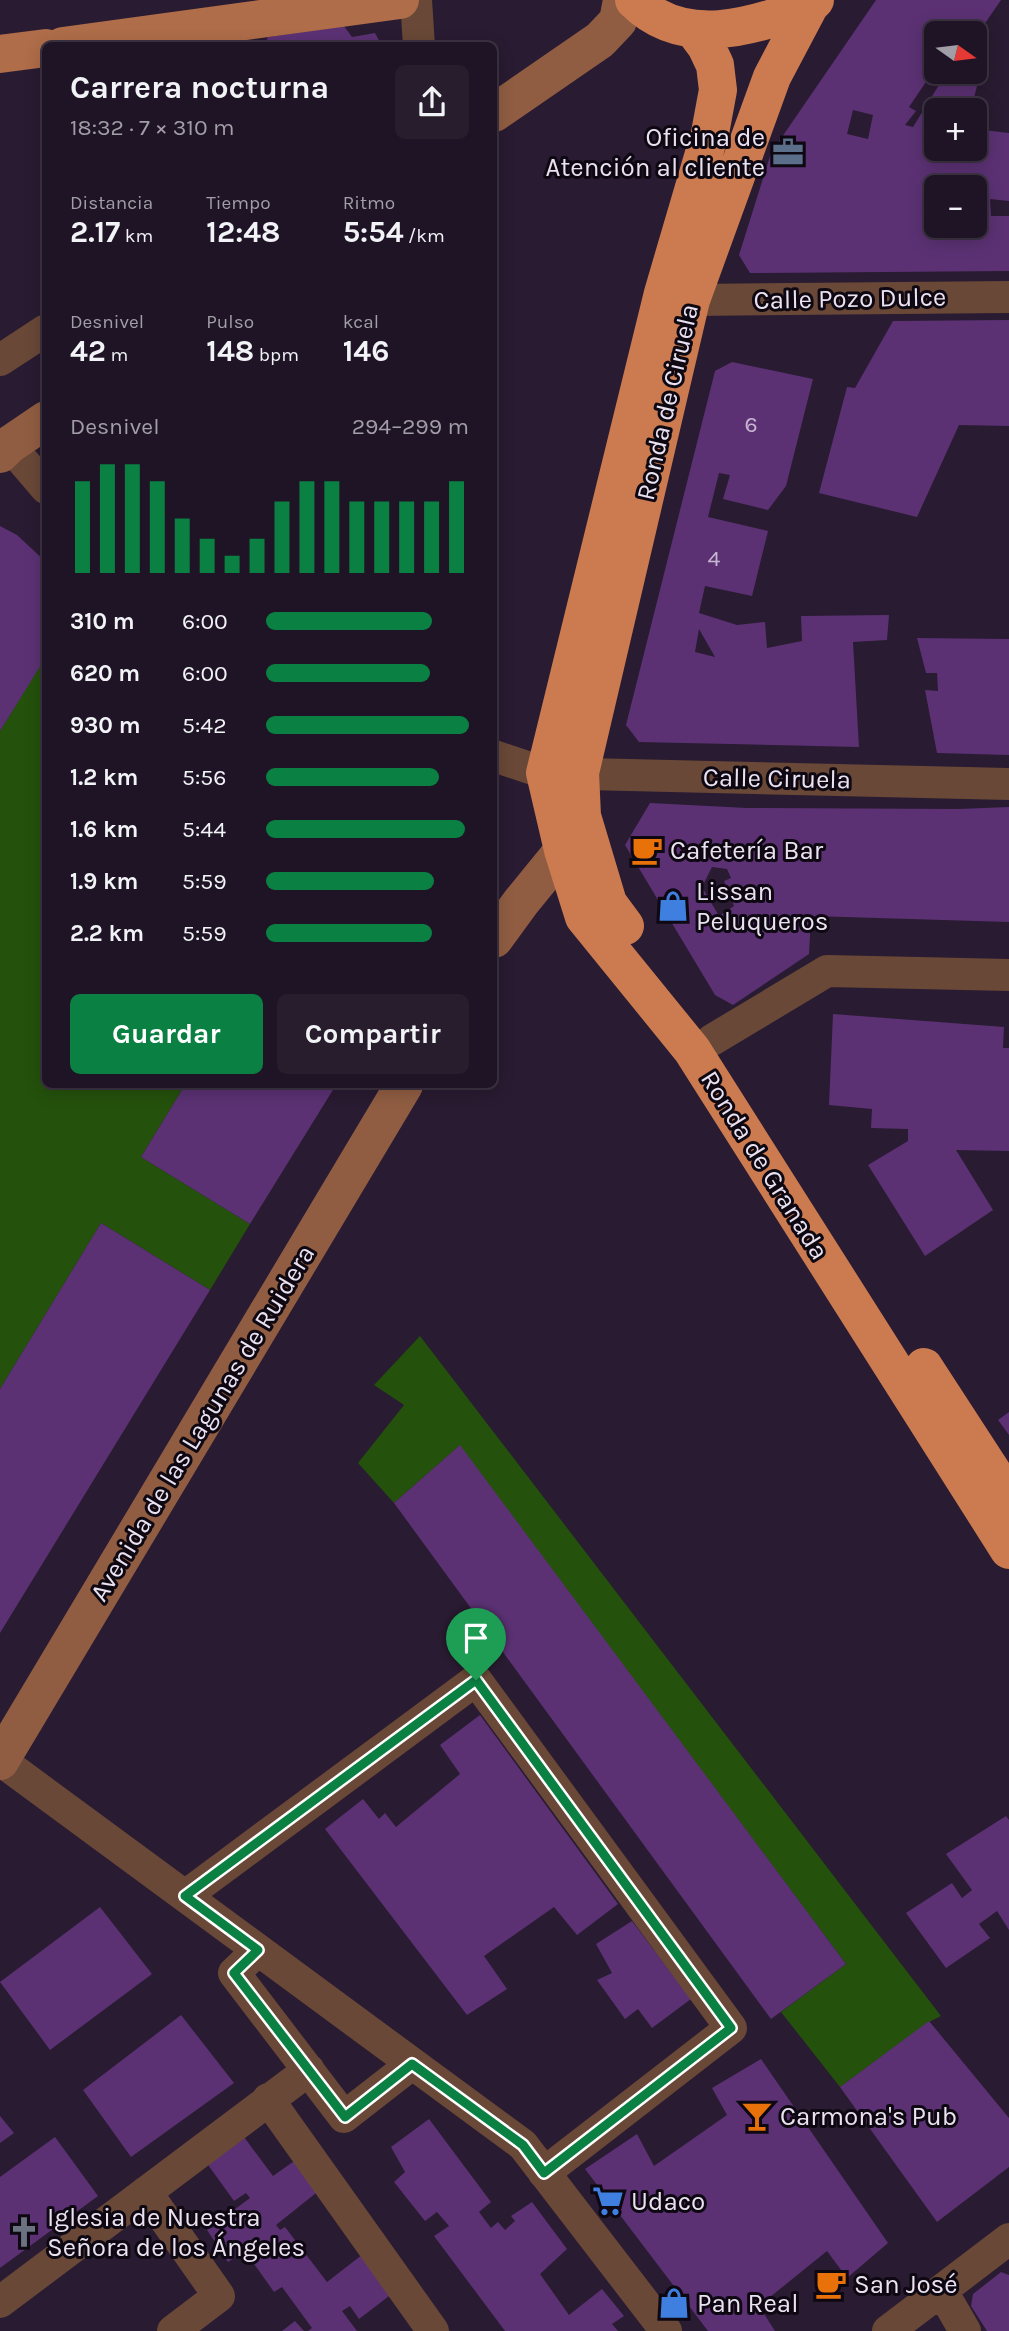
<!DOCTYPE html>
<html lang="es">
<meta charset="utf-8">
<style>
:root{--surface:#1f1425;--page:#271d2d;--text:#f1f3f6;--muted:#a19ea7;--line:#3c3342;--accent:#0b8043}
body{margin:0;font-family:Karla,sans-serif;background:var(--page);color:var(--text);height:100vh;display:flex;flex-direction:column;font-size:26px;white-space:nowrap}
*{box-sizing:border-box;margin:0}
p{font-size:23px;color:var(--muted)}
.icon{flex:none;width:38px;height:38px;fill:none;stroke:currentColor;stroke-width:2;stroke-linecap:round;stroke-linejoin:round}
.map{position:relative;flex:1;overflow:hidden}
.drawer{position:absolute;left:42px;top:42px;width:455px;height:1046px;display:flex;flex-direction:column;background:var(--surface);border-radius:10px;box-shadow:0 4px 18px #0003,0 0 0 2px var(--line)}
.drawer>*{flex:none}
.needle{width:46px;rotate:104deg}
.buttons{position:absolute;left:924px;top:21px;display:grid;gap:14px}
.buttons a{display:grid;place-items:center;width:63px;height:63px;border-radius:10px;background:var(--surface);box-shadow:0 4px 18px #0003,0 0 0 2px var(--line);font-size:35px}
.pin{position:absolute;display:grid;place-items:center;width:60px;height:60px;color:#fff;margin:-72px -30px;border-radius:50% 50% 50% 0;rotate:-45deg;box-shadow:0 0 7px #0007}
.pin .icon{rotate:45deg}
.round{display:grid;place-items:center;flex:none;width:74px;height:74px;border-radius:10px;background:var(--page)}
.headline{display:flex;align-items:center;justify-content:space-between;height:119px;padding:0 28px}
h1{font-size:32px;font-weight:700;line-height:52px}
.figures{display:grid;grid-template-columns:repeat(3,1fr);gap:10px;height:119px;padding:7px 28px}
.figures div{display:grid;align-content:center}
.figures b{font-size:30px;font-weight:700}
.figures small{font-size:19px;font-weight:400}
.figures p{font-size:19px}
.chart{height:196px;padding:14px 28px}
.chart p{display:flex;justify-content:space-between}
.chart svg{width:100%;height:126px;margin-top:7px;stroke:var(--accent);stroke-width:6}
.action{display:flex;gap:14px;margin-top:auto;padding:14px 28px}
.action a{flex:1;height:80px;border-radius:10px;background:var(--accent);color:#fff;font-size:28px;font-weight:700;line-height:80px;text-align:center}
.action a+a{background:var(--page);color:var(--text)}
ul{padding:0 28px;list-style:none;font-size:23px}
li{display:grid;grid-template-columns:112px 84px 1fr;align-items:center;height:52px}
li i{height:18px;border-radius:9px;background:var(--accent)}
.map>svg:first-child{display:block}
</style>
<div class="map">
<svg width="1009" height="2331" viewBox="0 0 1009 2331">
<rect width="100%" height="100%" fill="#291b31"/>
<!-- green -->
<path fill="#24510c" d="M45,657L46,1085H185L141,1157L250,1224L210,1290L101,1223L0,1389V731Z
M420,1336L941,2016L929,2022L840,2087L781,2012L846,1964L459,1446L394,1503L358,1463L404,1405L374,1385Z"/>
<!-- building -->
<path fill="#5b3173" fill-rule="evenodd" d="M876,0H1001L975,38V33H936V67L909,107L916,111L905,125L913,127L947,72H955L953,78L978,82L971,110H936V149H975V129L1009,133V201L990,199L991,216H1009V271L750,273L739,255L771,153ZM853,110L873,115L868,139L847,134ZM936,187H975V226H936Z
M344,26L352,37L375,33L382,46H266L265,43L268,37Z
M1009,320V426L959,425L917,517L819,493L847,387L855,388L893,321Z
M732,362L813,379L786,486L768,510L723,499L730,475L719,473L708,517L768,531L752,596L705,586L699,613L737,625L765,622L767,648L802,641L801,616L889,615L887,640L853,642L859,747L639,742L626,725L715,371ZM699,629L715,657L695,652Z
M0,526L17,535L46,562V657L0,731Z
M917,638L1009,639V755L937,753L925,690L938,691L937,673H926Z
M650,803L747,808L958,809L1009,807V922L811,916L809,954L733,1005L715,995L625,845ZM712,867L727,869L731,878L724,881L734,906L719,916L702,887Z
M833,1014L1004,1027L1003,1048H1009V1151L956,1150L993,1210L925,1256L868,1165L908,1141V1129L871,1128L872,1109L829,1105Z
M185,1085H336L250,1224L141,1157Z
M101,1223L210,1290L0,1633V1389Z
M1009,1412V1435L998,1420Z
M460,1445L846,1964L771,2019L394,1503Z
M480,1715L618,1904L577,1935L554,1907L484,1956L507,1989L467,2015L325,1829L363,1799L379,1819L385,1813L396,1827L460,1774L440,1745Z
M1006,1816L1009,1820V1930L997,1911L979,1924L990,1938L946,1968L906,1913L952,1883L962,1898L972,1890L946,1854Z
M100,1907L152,1974L50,2050L0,1982Z
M632,1921L691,1999L652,2028L638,2009L625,2019L597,1980L612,1973L596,1944Z
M181,2015L234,2083L131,2157L83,2090Z
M929,2021L1009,2118V2167L937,2222L840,2087Z
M761,2059L888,2243L847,2278L827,2251L759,2306L775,2331H708L585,2169L637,2134L654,2166L727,2115L712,2088Z
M0,2116L14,2133L0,2143Z
M429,2119L491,2202L479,2212L491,2228L498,2222L505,2230L515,2221L511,2216L532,2202L567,2249L540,2274L569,2315L602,2289L624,2316L612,2324L618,2331H505L434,2236L449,2226L437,2212L425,2221L394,2182L405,2172L391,2147Z
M55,2137L98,2196L0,2268V2177Z
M244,2137L273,2176L297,2159L321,2189L276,2225L280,2230L285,2227L327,2282L367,2251L397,2290L359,2319L350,2306L342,2311L357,2331H308L312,2328L282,2287L274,2292L245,2251L228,2262L207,2230L250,2198L246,2193L234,2201L206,2162Z
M1001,2272L1009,2275V2331H987L971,2306L973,2294Z
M295,2321L304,2331H282Z"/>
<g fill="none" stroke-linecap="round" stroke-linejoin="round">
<!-- street -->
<path stroke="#694837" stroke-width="32" d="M416,0L419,46
M691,300L1009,297
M0,360L46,330
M9,445L46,488
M494,756L545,773L1009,784
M712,1040L827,971L1009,975
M0,1760L523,2145L666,2331
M185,1896L476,1680L731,2028L544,2173
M258,1950L234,1973L344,2117L412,2064
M268,2099L433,2331
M146,2192L219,2296L173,2331
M942,2291L965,2331
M0,2302L309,2070
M888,2331L1009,2239"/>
<!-- secondary -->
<path stroke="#905d42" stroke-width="38" d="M494,113L600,40L618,21L622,0
M0,454L9,445L46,420
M494,939L521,902L574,837L578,826
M0,1761L404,1085"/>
<!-- primary -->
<path stroke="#af6d49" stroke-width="38" d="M63,46L400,0
M0,54L46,48"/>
<!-- highway -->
<path stroke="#cb7b4f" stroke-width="38" d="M634,0C683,49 753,27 810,5L815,0
M694,30L706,46L715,65L718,90L710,133L663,293L545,773L563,850L584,917L692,1050L1009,1550
M625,926L608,903L582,816L580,773L691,300L772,77L810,5
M924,1367L1009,1498"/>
</g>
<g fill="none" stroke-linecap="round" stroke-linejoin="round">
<defs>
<path id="route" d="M476,1680L731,2028L544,2173L523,2145L412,2064L345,2117L234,1973L258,1950L185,1896Z"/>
</defs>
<!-- route casing -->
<use href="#route" stroke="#fff" stroke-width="14"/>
<!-- route -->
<use href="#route" stroke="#0b8043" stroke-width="9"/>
</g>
<!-- icons -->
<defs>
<symbol id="office-bare" viewBox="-9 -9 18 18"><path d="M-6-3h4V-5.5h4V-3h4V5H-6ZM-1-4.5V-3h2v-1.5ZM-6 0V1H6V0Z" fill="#5c6f8a" stroke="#0e0812" stroke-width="2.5" paint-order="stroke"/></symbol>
<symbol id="cafe-bare" viewBox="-9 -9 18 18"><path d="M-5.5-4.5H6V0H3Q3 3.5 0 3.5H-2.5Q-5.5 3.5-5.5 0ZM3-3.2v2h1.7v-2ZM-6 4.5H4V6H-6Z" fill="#e8710a" stroke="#0e0812" stroke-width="2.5" paint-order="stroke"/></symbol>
<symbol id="shop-bare" viewBox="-9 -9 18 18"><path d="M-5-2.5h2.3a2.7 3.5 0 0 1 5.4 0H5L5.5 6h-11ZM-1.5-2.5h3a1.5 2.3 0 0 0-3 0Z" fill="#3f7fe0" stroke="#0e0812" stroke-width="2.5" paint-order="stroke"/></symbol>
<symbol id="bar-bare" viewBox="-9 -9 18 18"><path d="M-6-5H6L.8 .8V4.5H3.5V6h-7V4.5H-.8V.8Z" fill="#e8710a" stroke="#0e0812" stroke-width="2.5" paint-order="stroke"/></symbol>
<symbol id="supermarket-bare" viewBox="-9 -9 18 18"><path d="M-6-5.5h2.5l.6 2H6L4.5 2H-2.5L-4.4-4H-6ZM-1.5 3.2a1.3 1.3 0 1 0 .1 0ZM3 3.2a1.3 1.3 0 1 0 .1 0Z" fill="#3f7fe0" stroke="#0e0812" stroke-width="2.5" paint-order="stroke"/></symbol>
<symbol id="church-bare" viewBox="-9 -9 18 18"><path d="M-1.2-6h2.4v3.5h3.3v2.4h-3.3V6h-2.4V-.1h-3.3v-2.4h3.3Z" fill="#6b7280" stroke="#0e0812" stroke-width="2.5" paint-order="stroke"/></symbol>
</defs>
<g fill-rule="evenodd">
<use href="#office-bare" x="766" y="130" width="44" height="44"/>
<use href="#cafe-bare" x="625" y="828" width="44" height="44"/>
<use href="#shop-bare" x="651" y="884" width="44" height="44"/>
<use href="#bar-bare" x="735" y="2094" width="44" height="44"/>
<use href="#supermarket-bare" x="586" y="2179" width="44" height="44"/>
<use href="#church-bare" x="2" y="2210" width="44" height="44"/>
<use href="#cafe-bare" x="809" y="2262" width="44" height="44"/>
<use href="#shop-bare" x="652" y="2281" width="44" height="44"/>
</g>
<g text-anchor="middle" stroke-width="6" stroke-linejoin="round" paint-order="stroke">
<!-- number labels -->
<g font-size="23" fill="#c7b6d2">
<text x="751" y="432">6</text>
<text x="714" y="566">4</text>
</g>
<!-- poi labels -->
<g font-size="26" fill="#ebe2f1" stroke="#0e0812" text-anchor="start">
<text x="765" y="146" text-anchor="end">Oficina de<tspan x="765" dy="30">Atención al cliente</tspan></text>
<text x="670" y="859">Cafetería Bar</text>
<text x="696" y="900">Lissan<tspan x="696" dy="30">Peluqueros</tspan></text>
<text x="780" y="2125">Carmona's Pub</text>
<text x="631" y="2210">Udaco</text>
<text x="47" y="2226">Iglesia de Nuestra<tspan x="47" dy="30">Señora de los Ángeles</tspan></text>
<text x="854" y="2293">San José</text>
<text x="697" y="2312">Pan Real</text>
</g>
<!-- street labels -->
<g font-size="26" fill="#ebe2f1" stroke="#0e0812">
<text transform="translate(850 298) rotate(-1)" y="9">Calle Pozo Dulce</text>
<text transform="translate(667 402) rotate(-77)" y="9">Ronda de Ciruela</text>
<text transform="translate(777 778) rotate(1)" y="9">Calle Ciruela</text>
<text transform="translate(765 1165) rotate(58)" y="9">Ronda de Granada</text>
<text transform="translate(202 1423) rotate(-59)" y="9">Avenida de las Lagunas de Ruidera</text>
</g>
</g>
</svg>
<div class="buttons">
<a><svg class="needle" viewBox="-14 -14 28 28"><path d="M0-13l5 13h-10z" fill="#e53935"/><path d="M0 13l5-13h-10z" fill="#a19ea7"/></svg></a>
<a>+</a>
<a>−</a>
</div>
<div class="pin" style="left:476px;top:1680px;background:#1e9e55"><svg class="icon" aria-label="arrive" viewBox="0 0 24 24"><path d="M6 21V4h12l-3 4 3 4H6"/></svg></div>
<section class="drawer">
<div class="headline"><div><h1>Carrera nocturna</h1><p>18:32 · 7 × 310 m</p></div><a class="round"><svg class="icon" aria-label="share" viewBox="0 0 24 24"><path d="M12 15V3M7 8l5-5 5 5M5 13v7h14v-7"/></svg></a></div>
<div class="figures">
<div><p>Distancia</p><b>2.17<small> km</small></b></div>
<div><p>Tiempo</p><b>12:48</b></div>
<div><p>Ritmo</p><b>5:54<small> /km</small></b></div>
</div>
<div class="figures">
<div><p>Desnivel</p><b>42<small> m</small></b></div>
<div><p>Pulso</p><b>148<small> bpm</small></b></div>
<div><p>kcal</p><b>146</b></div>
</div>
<div class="chart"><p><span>Desnivel</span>294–299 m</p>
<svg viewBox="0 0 160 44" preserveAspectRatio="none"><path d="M5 44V12M15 44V6M25 44V6M35 44V12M45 44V25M55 44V32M65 44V38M75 44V32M85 44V19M95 44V12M105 44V12M115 44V19M125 44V19M135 44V19M145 44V19M155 44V12"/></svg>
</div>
<ul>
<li><b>310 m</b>6:00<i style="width:82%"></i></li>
<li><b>620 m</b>6:00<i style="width:81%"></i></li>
<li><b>930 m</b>5:42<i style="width:100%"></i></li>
<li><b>1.2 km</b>5:56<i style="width:85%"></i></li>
<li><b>1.6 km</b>5:44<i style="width:98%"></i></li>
<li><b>1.9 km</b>5:59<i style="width:83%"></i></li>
<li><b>2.2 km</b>5:59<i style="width:82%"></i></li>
</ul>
<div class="action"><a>Guardar</a><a>Compartir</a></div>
</section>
</div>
